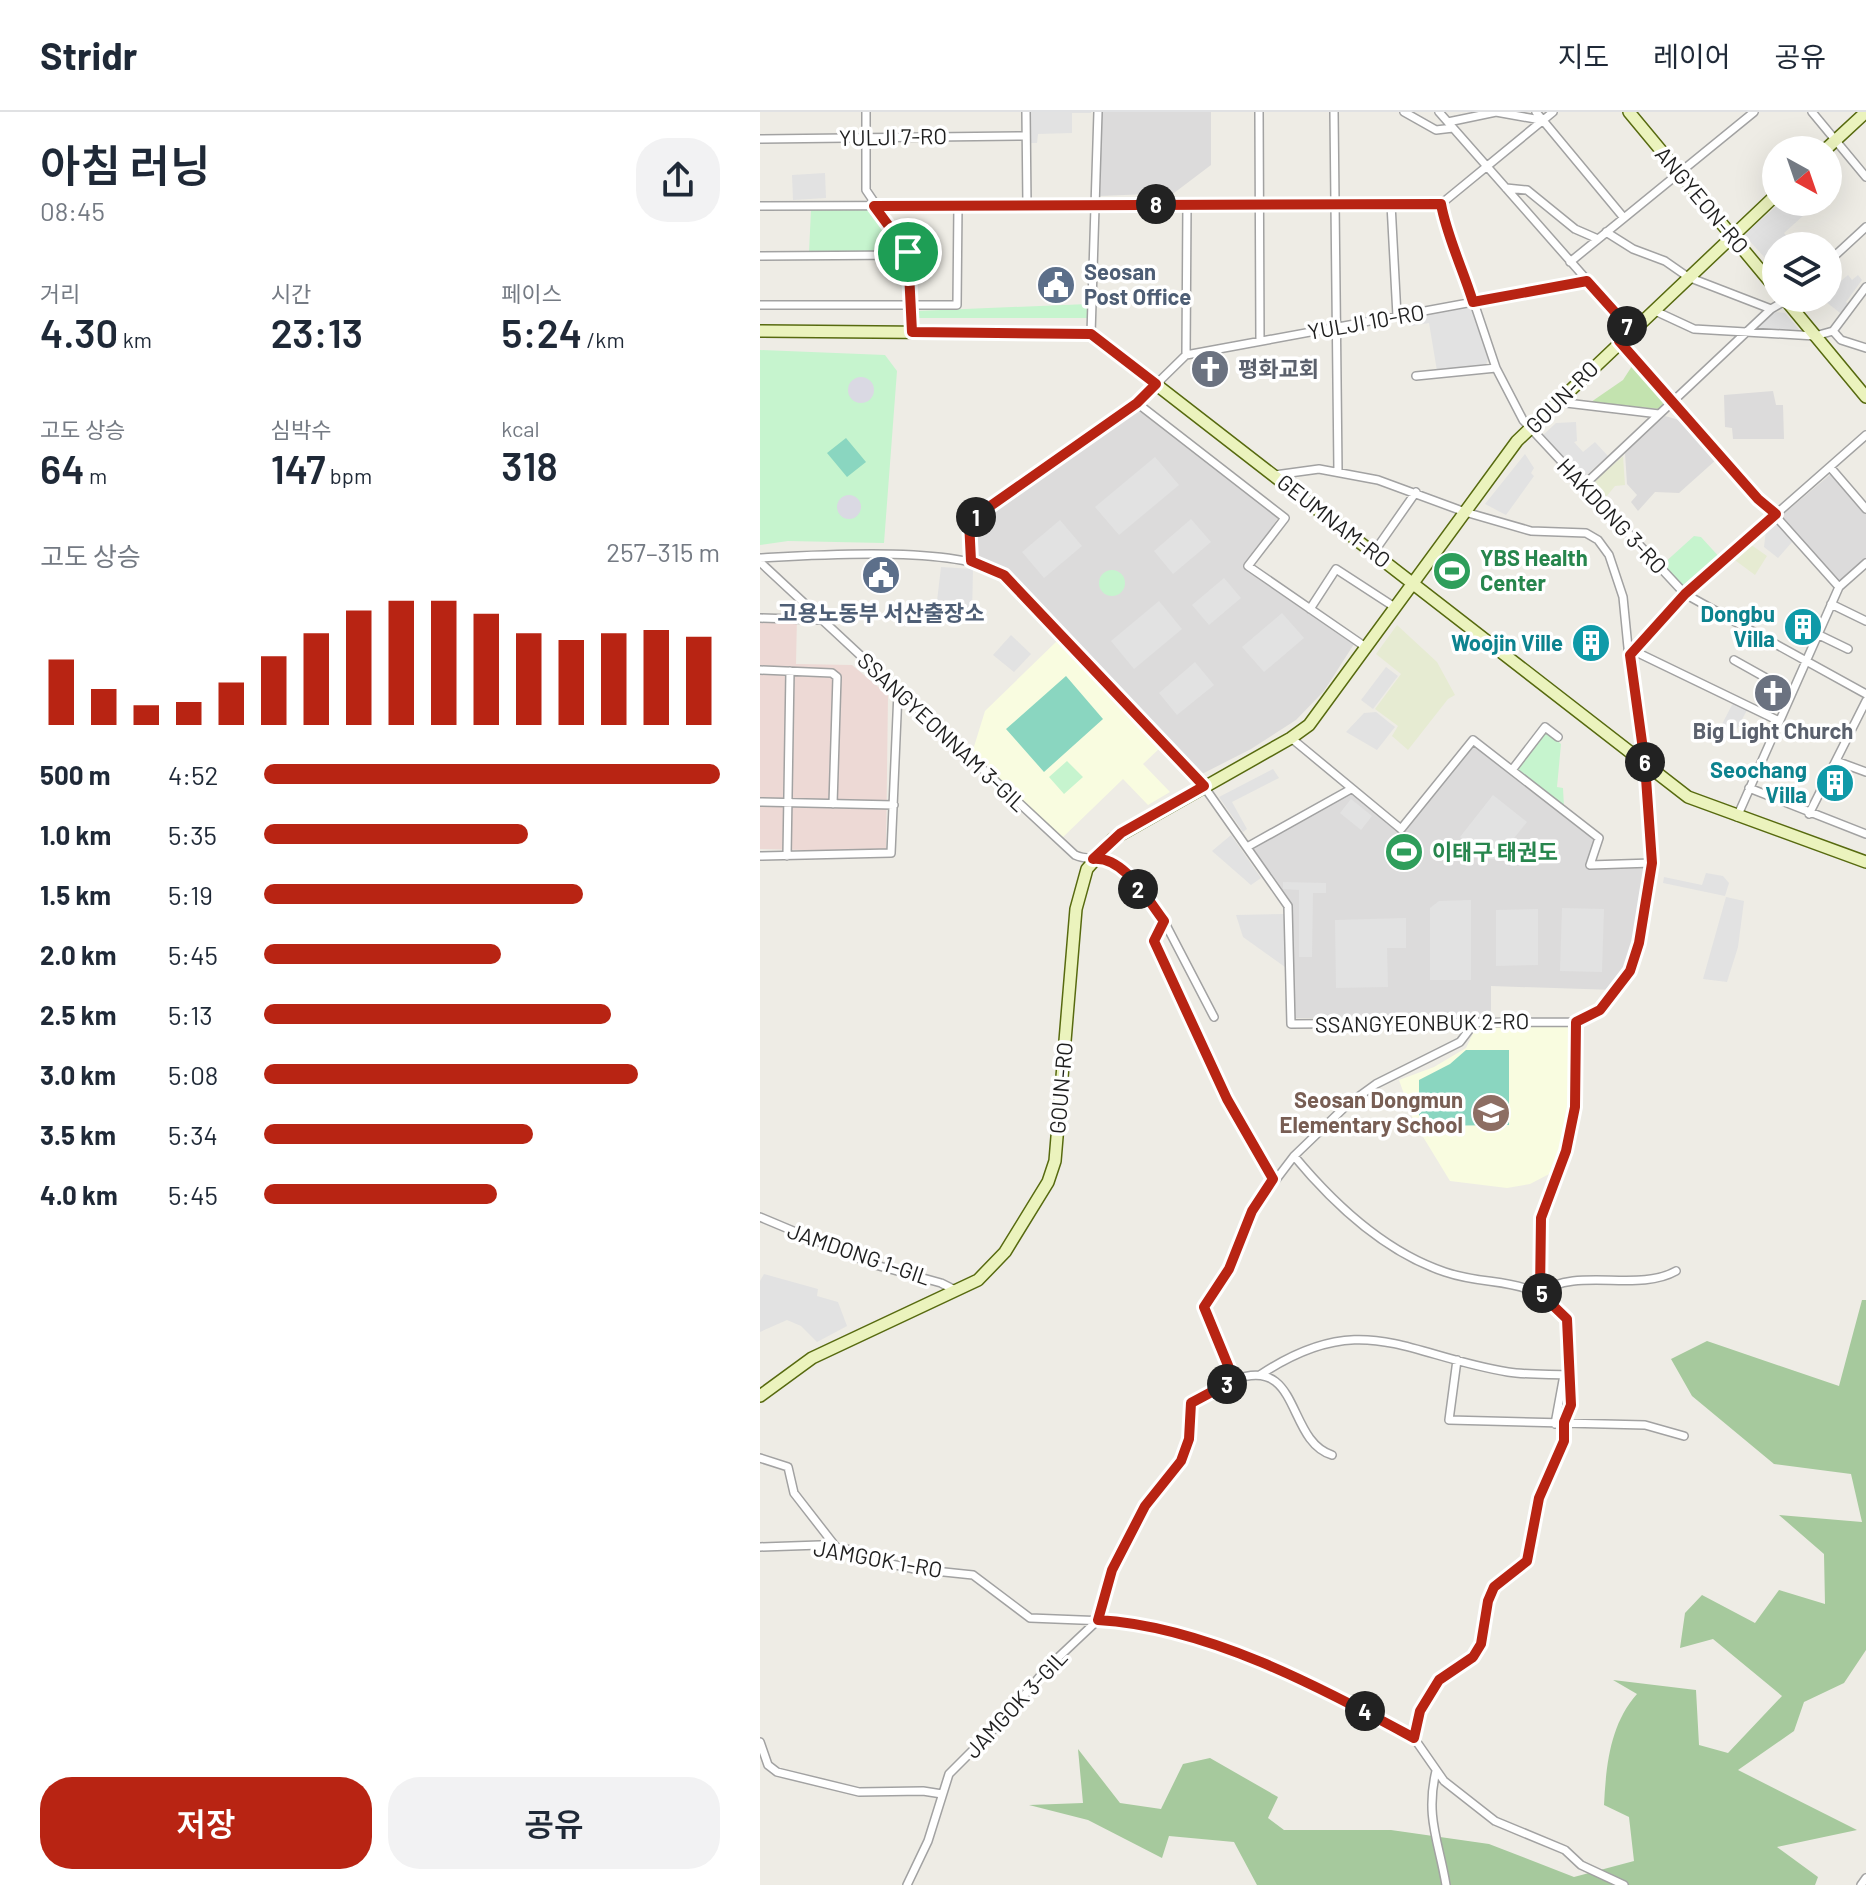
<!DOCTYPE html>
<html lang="ko">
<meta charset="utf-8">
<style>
:root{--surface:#fff;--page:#f2f2f3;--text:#1f2937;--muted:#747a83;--line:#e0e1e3;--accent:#b82413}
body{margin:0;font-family:Barlow,"Noto Sans KR",sans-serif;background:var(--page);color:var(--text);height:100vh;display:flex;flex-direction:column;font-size:30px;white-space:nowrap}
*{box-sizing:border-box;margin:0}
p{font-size:26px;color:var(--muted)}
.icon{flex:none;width:44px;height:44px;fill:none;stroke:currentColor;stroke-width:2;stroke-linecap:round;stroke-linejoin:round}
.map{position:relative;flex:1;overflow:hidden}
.drawer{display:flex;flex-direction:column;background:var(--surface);width:760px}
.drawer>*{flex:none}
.needle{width:52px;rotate:140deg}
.buttons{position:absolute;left:1002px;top:24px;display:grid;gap:16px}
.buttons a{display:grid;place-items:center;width:80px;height:80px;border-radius:50%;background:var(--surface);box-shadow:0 8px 32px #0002;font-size:40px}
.pin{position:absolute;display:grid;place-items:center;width:68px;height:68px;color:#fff;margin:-34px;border:4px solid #fff;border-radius:50%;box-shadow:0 2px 8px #0007}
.km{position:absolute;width:40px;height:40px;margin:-20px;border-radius:50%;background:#222;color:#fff;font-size:22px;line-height:40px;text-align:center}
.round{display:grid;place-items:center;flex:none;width:84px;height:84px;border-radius:32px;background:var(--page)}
.overview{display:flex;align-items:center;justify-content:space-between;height:136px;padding:0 40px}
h1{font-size:44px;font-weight:600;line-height:60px}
.metrics{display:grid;grid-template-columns:repeat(3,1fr);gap:12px;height:136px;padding:8px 40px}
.metrics div{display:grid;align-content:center}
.metrics b{font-size:40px;font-weight:600}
.metrics small{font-size:22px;font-weight:400}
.metrics p{font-size:22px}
.chart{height:224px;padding:16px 40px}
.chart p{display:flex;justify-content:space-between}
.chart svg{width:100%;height:144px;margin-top:8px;stroke:var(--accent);stroke-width:6}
.cta{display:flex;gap:16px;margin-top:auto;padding:16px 40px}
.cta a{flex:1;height:92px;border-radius:32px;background:var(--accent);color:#fff;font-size:32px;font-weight:600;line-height:92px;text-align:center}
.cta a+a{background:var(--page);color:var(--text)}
ul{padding:0 40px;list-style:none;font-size:26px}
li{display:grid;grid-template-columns:128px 96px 1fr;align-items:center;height:60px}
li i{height:20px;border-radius:10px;background:var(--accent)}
header{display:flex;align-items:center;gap:48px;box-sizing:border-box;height:112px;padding:0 40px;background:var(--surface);border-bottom:2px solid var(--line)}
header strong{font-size:38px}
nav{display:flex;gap:44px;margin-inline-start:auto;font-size:28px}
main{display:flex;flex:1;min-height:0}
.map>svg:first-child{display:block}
</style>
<header>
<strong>Stridr</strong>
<nav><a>지도</a><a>레이어</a><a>공유</a></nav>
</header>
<main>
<section class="drawer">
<div class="overview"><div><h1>아침 러닝</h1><p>08:45</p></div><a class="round"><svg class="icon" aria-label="share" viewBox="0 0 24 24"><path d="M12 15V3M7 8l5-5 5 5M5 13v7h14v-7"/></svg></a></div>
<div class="metrics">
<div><p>거리</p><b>4.30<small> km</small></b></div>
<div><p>시간</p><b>23:13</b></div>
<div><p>페이스</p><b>5:24<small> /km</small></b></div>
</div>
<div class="metrics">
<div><p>고도 상승</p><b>64<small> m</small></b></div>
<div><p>심박수</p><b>147<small> bpm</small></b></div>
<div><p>kcal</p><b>318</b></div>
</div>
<div class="chart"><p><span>고도 상승</span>257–315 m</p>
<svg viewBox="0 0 160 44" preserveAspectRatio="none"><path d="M5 44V24M15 44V33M25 44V38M35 44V37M45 44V31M55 44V23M65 44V16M75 44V9M85 44V6M95 44V6M105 44V10M115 44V16M125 44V18M135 44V16M145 44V15M155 44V17"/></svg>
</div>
<ul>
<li><b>500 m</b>4:52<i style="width:100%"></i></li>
<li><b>1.0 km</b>5:35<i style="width:58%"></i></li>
<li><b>1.5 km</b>5:19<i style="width:70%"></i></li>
<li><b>2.0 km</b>5:45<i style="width:52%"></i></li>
<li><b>2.5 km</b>5:13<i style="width:76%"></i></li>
<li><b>3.0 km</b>5:08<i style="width:82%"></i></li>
<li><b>3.5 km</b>5:34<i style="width:59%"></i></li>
<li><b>4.0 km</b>5:45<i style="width:51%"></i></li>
</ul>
<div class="cta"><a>저장</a><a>공유</a></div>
</section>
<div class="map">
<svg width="1106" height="1773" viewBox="0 0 1106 1773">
<rect width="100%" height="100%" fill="#eeece5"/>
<!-- residential -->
<path fill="#dcdbdb" d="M342,0H451V53L414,81L340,84Z
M1013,279L1016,293H1023L1024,327H973L972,316L965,315L964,283Z
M380,297L518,406L487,452L594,532L564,579L536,608L491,637L440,663L245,462L220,448L215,436L214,417L220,408Z
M905,304L923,309L957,347L919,381L895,380L878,399L871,390L877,383L867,372L865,341Z
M1072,361L1106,399V450L1079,474L1020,405Z
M713,628L839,726L830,752L892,751L872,853L855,878L731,874V906H531L528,794L487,735L590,678L641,716Z"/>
<!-- commercial -->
<path fill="#edd9d5" d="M0,503L37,504L36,552L92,553L128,583L126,740L0,737Z"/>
<!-- education -->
<path fill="#f9fce0" d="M298,528L401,635L383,652L410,680L388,693L363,667L301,727L212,641L225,599Z
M718,911L814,915L813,992L803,1037L793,1060L770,1072L747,1076L690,1069L654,1010L639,968L674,955L706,936Z"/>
<!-- farmland -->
<path fill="#e6ebd2" d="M863,344L865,373L855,374L842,390L831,377V372Z
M990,432L1007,444L995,463L972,446Z
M637,513L677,550L695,583L688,587L648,638L632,624L638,614L615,597L641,562L616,542Z"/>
<!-- grass -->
<path fill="#c3e3af" d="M874,251L906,288L899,297L831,290L863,268Z"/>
<!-- forest -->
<path fill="#a6c99d" d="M1102,1188H1106V1538L1084,1571L1044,1590L1034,1619L978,1658L1097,1718L1017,1735L1058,1765L1055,1773H497L474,1730L409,1724L402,1746L328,1708L269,1693L323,1691L318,1637L360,1691L401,1697L423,1652L450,1646L518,1685L508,1706L524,1718H631L729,1732L814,1765L874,1749L869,1705L844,1693C846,1654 850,1612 877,1582L853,1568L936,1578L939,1633L968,1641L1022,1584L953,1527L920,1536L925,1501L942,1483L995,1511L1019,1478L1065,1492L1064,1442L1019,1403L1102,1410L1091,1362L1014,1352L932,1284L911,1247L947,1229L1079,1274Z"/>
<!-- park -->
<path fill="#c6f4ce" d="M111,95L144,139L49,141L51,97Z
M328,192L327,206H157V199Z
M0,238L125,243L137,259L124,431L28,429L0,433Z
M934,424L941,425L962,448L926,480L902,453Z
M339 471a13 13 0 1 1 26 0a13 13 0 1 1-26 0Z
M789,621L801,632L797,675L803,676L804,695L759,659L758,654L783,622Z
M307,649L323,665L304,682L289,665Z"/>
<!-- pitch -->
<path fill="#8ad6c0" d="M86,326L106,350L87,365L67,341Z
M306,564L343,607L284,660L246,617Z
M706,938H749V1013L659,1014V968L690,952Z"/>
<!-- parking -->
<path fill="#e2e2e2" d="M269,0H331V1H312V21L278,22L277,31H269Z
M65,61L66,86L33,88L32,63Z
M1021,90H1051L1054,94L1024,121L1029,127L1016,134L1006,147L984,123Z
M1088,163L1092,168L1098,163L1102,168L1086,190L1090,194L1084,204L1061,186H1068V180Z
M711,192L728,247L726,253L677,259L669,211L652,214L650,203Z
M1015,200L1025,201L1041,220L991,219Z
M816,310L817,329L814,330L823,340L835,330L848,344L825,364L819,365L782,324L796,311Z
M765,342L774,356L771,361L774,364L746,403L725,392Z
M395,345L419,373L359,423L335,395Z
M431,407L451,430L413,462L394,439Z
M300,408L322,434L284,466L262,440Z
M1017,409L1033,429L1018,446L1004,435L1006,418Z
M181,455L213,457L212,503L195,506L177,489Z
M464,466L481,486L449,513L432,493Z
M399,489L422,517L374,557L351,529Z
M522,501L544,526L504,560L482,535Z
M251,523L271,542L254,560L233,543Z
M435,550L454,573L417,603L399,581Z
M626,555L638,564L613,597L601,588Z
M973,591L987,598L974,623L960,616Z
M616,600L635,615L617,638L586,620L604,601Z
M513,657L519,666L472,690L487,717L483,720L459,685Z
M733,683L767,710L737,747H728L700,725Z
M591,687L612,704L601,718L580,701Z
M471,723L501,766L491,773L452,739Z
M946,761L963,764L969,771L965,784L903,771L904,765L942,773Z
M523,770L566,771V781H553L552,845H539V778L523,777Z
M966,785L984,789L978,835L967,870L943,867Z
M711,788V868H670V796L679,789Z
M802,796L844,797L842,860L800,859Z
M778,797V853L736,854V798Z
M524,802L525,855L483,825L476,803Z
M646,806V836H627L628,875L576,876L575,808Z
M4,1162L58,1177L57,1184L78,1190L87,1214L57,1230L41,1214L27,1208L0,1220V1169Z"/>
<!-- plaza -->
<path fill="#dad9e3" d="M88 278a13 13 0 1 1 26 0a13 13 0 1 1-26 0Z
M77 395a12 12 0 1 1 24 0a12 12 0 1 1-24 0Z"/>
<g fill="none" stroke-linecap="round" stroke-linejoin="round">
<defs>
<path id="street" d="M106,0V78L148,140L152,220
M266,0L267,93
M499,0L500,229
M574,0L578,359
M644,0L676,18L693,16
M679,0L871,218
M776,0L864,106
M1052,0L1106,65
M688,10L736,0L781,8
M0,27L266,24
M746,76L767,78L815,117L838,127
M631,92L637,204
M681,92L685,115L700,149L736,256L763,308L925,482L1106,582
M0,94L681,92L793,0
M846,120L873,137L905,149L928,165L1011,197
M0,144L148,143
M810,150L994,0
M1068,150L1106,115
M0,193H197L198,93
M893,198L934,217L1055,224L1073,219
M1073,219L1106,175
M1073,219L1081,228L1106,236
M331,222L338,0
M859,229L1079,475
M426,243L427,92
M656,264L736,256
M798,290L899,302
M377,291L525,406L488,454L607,536
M1070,355L1106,397
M823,374L1011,197L1028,187
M614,440L656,380
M0,446C54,443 201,433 244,463L438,666L528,794L531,912L816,910L840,898L870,859L879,831L892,751L885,652L872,576L863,485L849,443L838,428L826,421L771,419L705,400L618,368L559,357L515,363
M211,449L209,409L377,291L426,243L827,169
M0,450L315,743C327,749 336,744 347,747C364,751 392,794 404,809L394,829L467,987L513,1067
M1071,492L1106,509
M550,497L576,457L636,496
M0,506L63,508
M1057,522L1088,537
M874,539L1019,609
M870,543L925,482L1106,323
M974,548L1031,580
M0,558L72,561L77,565L73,692
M531,626L641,717L713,628L839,726L830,753L892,751
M1076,649L1106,660
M752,658L785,615L798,625
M989,676L1106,722
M0,690L134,693
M1049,702L1106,589
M977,705L1079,475L1106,451
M487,735L591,677
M0,744L131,741L138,580
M27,744L30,559
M404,809L454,905
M534,1044C573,1091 625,1140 685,1160C735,1177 768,1160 807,1207L811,1293L804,1310V1329L779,1386L772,1437L767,1449L734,1475L728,1489L721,1532L713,1545L679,1568L660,1599L654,1626
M0,1105L112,1152L181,1171L197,1179
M780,1181L781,1106L806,1039L815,995L816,910
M780,1181C817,1154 877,1181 916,1159
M697,1248L689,1308L885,1313L924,1324
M500,1263C602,1195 645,1243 748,1260C768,1263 789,1262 810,1263
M474,1268C541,1242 526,1329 572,1343
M795,1312L804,1263
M0,1346L28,1355L34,1381L76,1435
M0,1435L60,1433L87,1437L116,1449L155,1457L213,1463L270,1506L371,1510L477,1541L546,1568L654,1626L684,1669L735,1709L805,1738L821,1753L864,1773
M0,1630L8,1653L17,1660L99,1680L163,1679L182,1682
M676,1659C665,1705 679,1730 686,1773
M147,1773L168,1729L189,1662L248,1603L286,1557L338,1508L352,1458L385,1394L421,1349L429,1327L431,1291L474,1268L444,1195L469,1157L492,1099L534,1044L587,993L616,972L700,930L716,909
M1101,1773L1106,1766"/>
<path id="secondary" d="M869,0L1016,177
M1065,38L1106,0
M1024,186L1106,285
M0,219L331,222L928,685L1106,750
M0,1284L52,1246L218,1168L245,1140L288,1070L295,1049L316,797L327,757L353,727L531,626L549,613L757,329L1016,83"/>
</defs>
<!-- street casing -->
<use href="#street" stroke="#a2a2a2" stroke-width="10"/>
<!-- secondary casing -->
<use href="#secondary" stroke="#576a0f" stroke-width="14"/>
<!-- street -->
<use href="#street" stroke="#fff" stroke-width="7"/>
<!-- secondary -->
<use href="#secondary" stroke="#ebf3bd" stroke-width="11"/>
</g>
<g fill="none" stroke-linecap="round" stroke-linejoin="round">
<defs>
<path id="route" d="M681,92C687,125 703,157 713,190L827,169L871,218L859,229L998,387L1016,402L925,482L870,543L885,652L892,751L879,831L870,859L840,898L816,910L815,995L806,1039L781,1106L780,1181L807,1207L811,1293L804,1310V1329L779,1386L767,1449L734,1475L728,1489L721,1532L713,1545L679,1568L660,1599L654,1626C561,1575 445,1514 338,1508L352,1458L385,1394L421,1349L429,1327L431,1291L474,1268L444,1195L469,1157L492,1099L513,1067L467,987L394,829L404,809C387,787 364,744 333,747L361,721L444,674L244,463L211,449L209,409L377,291L396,272L331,222L152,220L148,140L114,94Z"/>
</defs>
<!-- route casing -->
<use href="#route" stroke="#fff" stroke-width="16"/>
<!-- route -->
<use href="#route" stroke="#b82413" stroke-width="10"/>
</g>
<!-- icons -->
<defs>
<symbol id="civic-disc" viewBox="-11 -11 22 22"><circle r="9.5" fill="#5c6f8a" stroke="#fff"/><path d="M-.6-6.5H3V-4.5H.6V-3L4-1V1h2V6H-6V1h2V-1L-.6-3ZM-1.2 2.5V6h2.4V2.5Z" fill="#fff"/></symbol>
<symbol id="church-disc" viewBox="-11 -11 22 22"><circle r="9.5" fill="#6b7280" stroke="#fff"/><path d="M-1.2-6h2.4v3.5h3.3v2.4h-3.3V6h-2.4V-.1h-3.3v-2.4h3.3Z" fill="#fff"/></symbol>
<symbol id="stadium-disc" viewBox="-11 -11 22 22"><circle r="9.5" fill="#2e9e5b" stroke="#fff"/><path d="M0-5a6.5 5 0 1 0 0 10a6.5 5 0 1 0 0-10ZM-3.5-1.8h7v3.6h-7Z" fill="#fff"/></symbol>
<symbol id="building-disc" viewBox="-11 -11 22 22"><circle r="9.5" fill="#0f9aa8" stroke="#fff"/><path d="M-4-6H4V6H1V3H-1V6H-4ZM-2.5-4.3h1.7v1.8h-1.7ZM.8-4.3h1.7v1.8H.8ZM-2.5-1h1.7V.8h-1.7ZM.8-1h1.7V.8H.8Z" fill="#fff"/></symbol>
<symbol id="school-disc" viewBox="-11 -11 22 22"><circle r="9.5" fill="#8d6e63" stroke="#fff"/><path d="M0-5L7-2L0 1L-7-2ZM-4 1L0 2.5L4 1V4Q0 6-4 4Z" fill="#fff"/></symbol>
</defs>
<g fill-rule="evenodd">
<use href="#civic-disc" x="274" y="151" width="44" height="44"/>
<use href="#church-disc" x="428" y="235" width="44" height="44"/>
<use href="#stadium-disc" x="670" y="437" width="44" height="44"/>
<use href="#civic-disc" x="99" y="441" width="44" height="44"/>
<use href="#building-disc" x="1021" y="493" width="44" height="44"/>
<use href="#building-disc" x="809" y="509" width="44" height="44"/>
<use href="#church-disc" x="991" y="559" width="44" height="44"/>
<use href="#building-disc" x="1053" y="649" width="44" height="44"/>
<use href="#stadium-disc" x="622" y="718" width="44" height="44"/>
<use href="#school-disc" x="709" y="979" width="44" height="44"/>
</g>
<g text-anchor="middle" stroke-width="7" stroke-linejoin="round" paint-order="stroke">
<!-- street labels -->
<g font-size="22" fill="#1e1e1e" stroke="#fff">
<text transform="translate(133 25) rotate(-1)" y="8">YULJI 7-RO</text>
<text transform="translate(942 88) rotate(50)" y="8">ANGYEON-RO</text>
<text transform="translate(606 210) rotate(-10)" y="8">YULJI 10-RO</text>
<text transform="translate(802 285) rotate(-45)" y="8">GOUN-RO</text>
<text transform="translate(852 404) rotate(47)" y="8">HAKDONG 3-RO</text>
<text transform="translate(574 409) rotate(38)" y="8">GEUMNAM-RO</text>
<text transform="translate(182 620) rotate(43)" y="8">SSANGYEONNAM 3-GIL</text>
<text transform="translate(662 911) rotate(-1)" y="8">SSANGYEONBUK 2-RO</text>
<text transform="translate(301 976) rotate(-85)" y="8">GOUN-RO</text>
<text transform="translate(99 1142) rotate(19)" y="8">JAMDONG 1-GIL</text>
<text transform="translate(118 1447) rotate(10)" y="8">JAMGOK 1-RO</text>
<text transform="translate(256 1592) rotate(-47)" y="8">JAMGOK 3-GIL</text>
</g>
<!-- service labels -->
<g font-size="22" font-weight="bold" fill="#4e5e75" stroke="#fff" text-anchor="start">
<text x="324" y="168">Seosan<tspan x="324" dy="25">Post Office</tspan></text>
<text x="121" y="509" text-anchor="middle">고용노동부 서산출장소</text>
</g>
<!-- worship labels -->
<g font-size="22" font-weight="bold" fill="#5b616d" stroke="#fff" text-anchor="start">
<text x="478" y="265">평화교회</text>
<text x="1013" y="627" text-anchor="middle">Big Light Church</text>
</g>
<!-- leisure labels -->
<g font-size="22" font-weight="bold" fill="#27864d" stroke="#fff" text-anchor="start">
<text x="720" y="454">YBS Health<tspan x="720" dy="25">Center</tspan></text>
<text x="672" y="748">이태구 태권도</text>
</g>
<!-- culture labels -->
<g font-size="22" font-weight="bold" fill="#0d838f" stroke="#fff" text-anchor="end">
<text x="1015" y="510">Dongbu<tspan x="1015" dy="25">Villa</tspan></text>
<text x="803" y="539">Woojin Ville</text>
<text x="1047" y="666">Seochang<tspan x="1047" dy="25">Villa</tspan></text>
</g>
<!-- education labels -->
<g font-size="22" font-weight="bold" fill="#785e54" stroke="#fff" text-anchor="end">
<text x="703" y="996">Seosan Dongmun<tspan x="703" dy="25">Elementary School</tspan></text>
</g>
</g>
</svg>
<div class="buttons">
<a><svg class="needle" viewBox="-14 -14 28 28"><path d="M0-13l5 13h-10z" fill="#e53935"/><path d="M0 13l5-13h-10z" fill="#747a83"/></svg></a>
<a><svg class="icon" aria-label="layers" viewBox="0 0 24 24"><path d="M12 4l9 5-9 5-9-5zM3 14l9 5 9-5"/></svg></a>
</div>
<div class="pin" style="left:148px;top:140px;background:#1e9e55"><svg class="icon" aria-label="arrive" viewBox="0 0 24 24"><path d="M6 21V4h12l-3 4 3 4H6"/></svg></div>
<b class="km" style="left:216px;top:405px">1</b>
<b class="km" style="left:378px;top:777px">2</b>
<b class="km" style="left:467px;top:1272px">3</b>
<b class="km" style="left:605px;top:1599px">4</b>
<b class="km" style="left:782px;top:1181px">5</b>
<b class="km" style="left:885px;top:650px">6</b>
<b class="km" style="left:867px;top:214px">7</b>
<b class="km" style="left:396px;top:92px">8</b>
</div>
</main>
